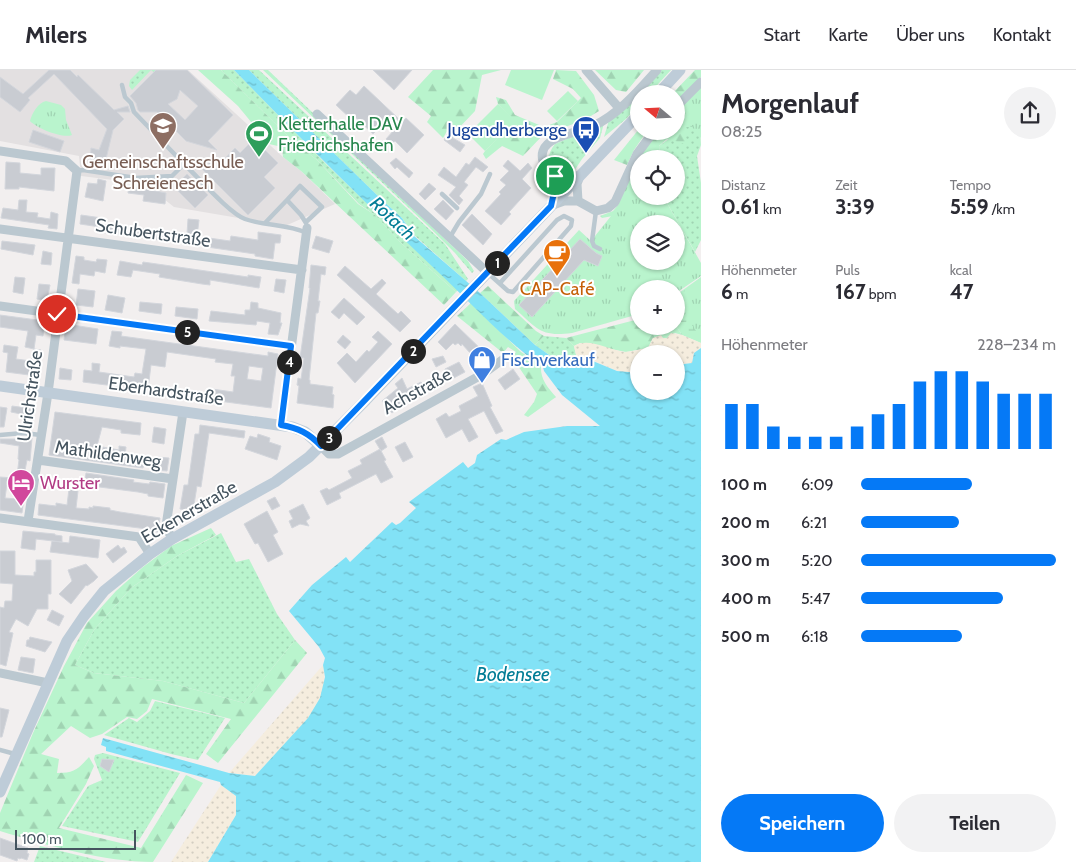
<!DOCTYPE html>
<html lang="de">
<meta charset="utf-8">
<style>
:root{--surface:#fff;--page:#f2f2f3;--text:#2b2b33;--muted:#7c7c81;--line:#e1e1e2;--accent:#0579f6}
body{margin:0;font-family:Cabin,sans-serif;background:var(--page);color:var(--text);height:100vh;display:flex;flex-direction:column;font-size:19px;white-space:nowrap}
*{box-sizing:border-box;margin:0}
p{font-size:16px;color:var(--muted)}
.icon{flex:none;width:28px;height:28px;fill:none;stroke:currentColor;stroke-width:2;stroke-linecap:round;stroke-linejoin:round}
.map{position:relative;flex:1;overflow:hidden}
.sheet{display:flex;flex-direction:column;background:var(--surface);width:375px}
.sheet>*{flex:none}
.needle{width:32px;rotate:289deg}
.fabs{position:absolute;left:630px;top:15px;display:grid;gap:10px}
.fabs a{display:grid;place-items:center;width:55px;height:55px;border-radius:50%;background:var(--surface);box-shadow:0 1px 4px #0004;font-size:25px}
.scale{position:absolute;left:15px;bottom:12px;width:121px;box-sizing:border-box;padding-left:5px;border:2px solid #45545f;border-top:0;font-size:14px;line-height:18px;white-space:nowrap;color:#45545f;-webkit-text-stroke:4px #fff;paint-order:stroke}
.pin{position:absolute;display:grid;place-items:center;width:42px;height:42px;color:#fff;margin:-21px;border:2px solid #fff;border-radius:50%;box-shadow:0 1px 5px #0007}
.km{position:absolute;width:25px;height:25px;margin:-12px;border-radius:50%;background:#222;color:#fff;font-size:14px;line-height:25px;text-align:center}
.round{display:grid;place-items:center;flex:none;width:52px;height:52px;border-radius:26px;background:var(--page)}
.summary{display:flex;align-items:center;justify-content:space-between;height:85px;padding:0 20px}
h1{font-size:28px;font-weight:800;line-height:38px}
.stats{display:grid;grid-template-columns:repeat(3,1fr);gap:8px;height:85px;padding:5px 20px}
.stats div{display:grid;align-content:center}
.stats b{font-size:21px;font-weight:800}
.stats small{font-size:14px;font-weight:400}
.stats p{font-size:14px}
.chart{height:140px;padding:10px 20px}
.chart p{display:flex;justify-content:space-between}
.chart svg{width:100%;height:90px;margin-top:5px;stroke:var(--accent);stroke-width:6}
.cta{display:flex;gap:10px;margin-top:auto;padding:10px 20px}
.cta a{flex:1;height:58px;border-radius:30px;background:var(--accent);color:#fff;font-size:20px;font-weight:800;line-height:58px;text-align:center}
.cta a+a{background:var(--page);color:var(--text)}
ul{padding:0 20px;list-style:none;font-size:16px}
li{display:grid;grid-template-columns:80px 60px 1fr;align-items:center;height:38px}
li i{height:12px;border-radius:6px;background:var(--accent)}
header{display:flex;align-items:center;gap:30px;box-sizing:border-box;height:70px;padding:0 25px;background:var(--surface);border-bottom:1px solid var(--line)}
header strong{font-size:24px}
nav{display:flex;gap:28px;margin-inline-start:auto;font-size:18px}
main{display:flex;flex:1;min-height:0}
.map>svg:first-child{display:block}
</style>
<header>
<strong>Milers</strong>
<nav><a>Start</a><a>Karte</a><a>Über uns</a><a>Kontakt</a></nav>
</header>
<main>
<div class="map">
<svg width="701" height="792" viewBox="0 0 701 792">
<defs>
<pattern id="grass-dots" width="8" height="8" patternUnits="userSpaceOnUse" patternTransform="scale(1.25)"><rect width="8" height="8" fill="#b9f4cd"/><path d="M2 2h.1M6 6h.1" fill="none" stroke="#a0d3b2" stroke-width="1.8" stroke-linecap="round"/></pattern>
<pattern id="forest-firs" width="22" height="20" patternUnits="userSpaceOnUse" patternTransform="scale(1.25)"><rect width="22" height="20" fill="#b9f4cd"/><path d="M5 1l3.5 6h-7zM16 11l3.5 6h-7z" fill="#a0d3b2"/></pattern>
<pattern id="wetland-marsh" width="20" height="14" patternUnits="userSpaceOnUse" patternTransform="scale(1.25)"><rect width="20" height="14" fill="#b9f4cd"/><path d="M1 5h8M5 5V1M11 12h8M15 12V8" fill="none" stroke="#a0d3b2"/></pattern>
<pattern id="sand-dots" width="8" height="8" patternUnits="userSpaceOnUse" patternTransform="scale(1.25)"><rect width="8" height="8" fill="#f5edde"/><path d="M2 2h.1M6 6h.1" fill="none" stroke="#d3cdc1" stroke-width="1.8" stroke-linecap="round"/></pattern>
<pattern id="park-tufts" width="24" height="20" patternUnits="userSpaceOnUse" patternTransform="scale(1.25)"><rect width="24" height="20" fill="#b9f4cd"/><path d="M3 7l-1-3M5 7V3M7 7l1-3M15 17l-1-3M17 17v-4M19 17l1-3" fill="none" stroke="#a0d3b2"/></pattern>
<pattern id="water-ripples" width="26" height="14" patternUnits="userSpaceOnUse" patternTransform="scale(1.25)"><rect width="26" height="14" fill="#82e2f6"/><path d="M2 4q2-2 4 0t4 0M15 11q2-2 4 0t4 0" fill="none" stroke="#6cbaca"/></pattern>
</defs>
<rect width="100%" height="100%" fill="#f2efef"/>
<!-- education -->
<path fill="#e3e0e1" d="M0,0H188L283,87L301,101L335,134L285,156L174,137L145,114L81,106L79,86L0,71Z"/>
<!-- grass -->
<path fill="url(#grass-dots)" d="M140,0H158L155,3L151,0L132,20L129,16L130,10Z
M221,0H234L327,95L458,220L456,222L401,173L375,145L359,134L317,90L294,72Z
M249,0H259L445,174L468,209L466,211L414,165L402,148L380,128Z
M263,0H268L468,191L474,201L472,203L455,183L427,155Z
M661,0H671L649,24H639Z
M639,24V35L626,49L604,67L609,50Z
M604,53L600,68L582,89L574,101L567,104H561L552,99C547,90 548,83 555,74Z
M685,57H700L701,75L697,86L701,113V170L695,182L663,126H676V89H660L659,76Z
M544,266L566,268L574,276L577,289C558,293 549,285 535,275Z
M221,463L236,492L249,489L277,544L295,570L244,633L163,611L94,603L75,595L94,560L131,518L177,486Z
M155,631L225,648L198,690L171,684L104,665L129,648L137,652L150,641Z
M103,683L180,703L138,772L62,756L88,716L102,710L94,689L95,685Z
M40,776L106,792H34Z"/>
<!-- forest -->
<path fill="url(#forest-firs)" d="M198,0H221L294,72L317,90L358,134L375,145L401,173L456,222L444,235L301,101L283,87L282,77L269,74L238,36Z
M433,0H501L482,5L475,41L457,60L450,56L443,68L427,52L431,46L408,27Z
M556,0L576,1L594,25L599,41L586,49L542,66L523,86L502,76L486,89L483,84L485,81L515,51L498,34L496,27L506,30L515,45L544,57L557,52L581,28L573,19L553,9Z
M595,0H644L626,22L616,20Z
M695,0H701V7L676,31V24H672Z
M701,17L700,57H685V74L667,69L659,76L660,89H639V124L618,145L602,148L600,146L613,141L618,135L638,89L657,61H676V41Z
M639,59V61H647L634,80L627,95L614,90Z
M488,216L536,261L544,266L535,275L480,223Z
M471,233L521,282L541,295C540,309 547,317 556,327L528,347L524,345L534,332L537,324L512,287L516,282L508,277L503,283L457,246Z
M639,249V256H676L682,265L675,263L667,268H653L648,278L626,282L580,273L574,276L566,268Z
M211,458L216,465L177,486L131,518L94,560L75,595L94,603L163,611L244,633L295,570L307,583L218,693L206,684L231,649L152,629L147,641L137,649L127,647L102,664L90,668L71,656L41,684L59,689L57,703C75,703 78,699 89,687L94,696L86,714L59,758L141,778L186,705L203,713L153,792C105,792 46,775 0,761V743L33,663L64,596L87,553L116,521L143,497L171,476Z"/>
<!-- wetland -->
<path fill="url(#wetland-marsh)" d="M701,207V273L682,265L676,256V225Z"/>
<!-- sand -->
<path fill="url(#sand-dots)" d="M671,263L682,265L701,273V278L694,283L692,293L676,295V284H639V303C631,303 622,303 615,300C603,296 591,286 577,289L574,276C589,267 608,280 624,282C631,282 640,279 648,278L653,268L661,265L663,268H667Z
M323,595C325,606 325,619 320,629C307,656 275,684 255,706L229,703Z
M221,715L236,726V745L208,792H171Z"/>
<!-- park -->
<path fill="url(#park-tufts)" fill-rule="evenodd" d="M701,15V68L677,38Z
M46,31L61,35L65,39L66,50L72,65C63,69 36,58 30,51C32,43 38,33 46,31Z
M639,93V126H663L701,193V206L676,223V219H639V244L572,263C540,267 538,259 515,239L514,231L579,160L591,171L619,136ZM639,154H676V191H639Z
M701,208V268L676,232V227Z"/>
<!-- garden -->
<path fill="#b9f4cd" d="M511,0H554L542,30L505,15Z
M568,21L578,31L557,51L547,41Z
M498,34L516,51L485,81L468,64Z"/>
<!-- water -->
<path fill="url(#water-ripples)" d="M234,0H249L380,128L402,148L414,166L480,223L535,275L555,289L560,288L570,291L581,288L588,289L617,301L639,303V321H676V295L692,293L694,283L701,278V792H208L236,745V726L221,715L220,712L106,681V677L101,675L103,668L229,703L255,706L308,648L320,628L325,607L323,595L325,588L319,577L289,541L312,515L346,487L350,492L392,452L396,455L400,453L416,438L409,432L463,392L468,398L475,393L477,385L501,369L506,370L524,362L567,356H600L562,325L544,301L543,297C504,270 471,233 436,200C367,135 300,68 234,0Z"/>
<!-- building -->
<path fill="#c9ccd2" stroke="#d3d6dc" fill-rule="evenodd" d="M49,0H70L77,7L78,5L114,40L128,36L130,42H117L124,49L113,60L105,93L90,92L91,78L99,80L107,59L54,4L28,28L30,30L20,42L0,27V7L23,24Z
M156,0H187L233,45L208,71L217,80L186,71L157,42H140L138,40L136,33L130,26ZM180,20L198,36L185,50L168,34L177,29Z
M373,0H412L394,20Z
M364,16L402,52L406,48L424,65L407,83L395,71L392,74L386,69L394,60L385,51L373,64L354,46L351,49L336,35L350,20L356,25Z
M451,58L457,62L453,68L465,75L460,82L444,70Z
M33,60L64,71L60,82L29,72Z
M254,69L278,93L264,107L275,118L248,145L202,99L210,92L216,98L235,78L240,83Z
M475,87L488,97L483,102L476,97L464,112L468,115L459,126L463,130L459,135L449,125L456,117L438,105L444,97L456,107L466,93L469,95Z
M396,88L413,103L409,108L397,97L395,99L390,93Z
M508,90L520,101L528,93L532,98L522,109L531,118L509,142L511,144L501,155L485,141L501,124L499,122L506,115L500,110L509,101L503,96Z
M6,92L20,93V103L41,105V98H55L54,121L19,117V119H5Z
M187,104L208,125L195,138L174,117Z
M98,109L106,111L103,131L85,127L88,113L97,114Z
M429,113L436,119L425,130L419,124Z
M129,116L166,123L165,134L143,131L144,125L128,123Z
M19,130H27L26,142L38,143L37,147L50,149L51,142L58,144L57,159L48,158L49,155L1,148L3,138L18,140Z
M443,130L454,141L446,150L434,139Z
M472,144L492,164L483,175L462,155Z
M81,145L102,148V154L187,164L188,149L199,150L196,175L100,162V157L80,154Z
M258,162L281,165L280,173H275L273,189L255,186V184L207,177L209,168L230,171L231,166L258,170Z
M316,166L333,171L329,183L312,178Z
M580,169L596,183L602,186L598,196L584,190L532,247L519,235Z
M2,171L35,175L33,185L1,179Z
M43,181L52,183L51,195L41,194Z
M76,186L84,187V190L96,192L97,189L107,190L105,203L95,201L94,206L80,204L79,214L72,213Z
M120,191L142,195L143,192L248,207V205L261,207L259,218L210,210V215L202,214L159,207L160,204L133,200L131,207L117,205Z
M311,195L326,197L325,205L321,204L318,231H320L318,243H316L309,310H310V314L333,317L332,324L334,325L333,338L297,333L299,316L297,315L298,308L301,309L304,288H300L310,218H309Z
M345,196L371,219L382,209L386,213L376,224L398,244L401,241L411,251L400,262L337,205Z
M15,207L25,208L23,224L13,222Z
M276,209L286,210L284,223L274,221Z
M39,214L50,215L47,231L37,229Z
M78,219L95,221L93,237L76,235Z
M108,225L125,228L122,243L105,240Z
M344,228L365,247L357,255L344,243L339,249L331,242Z
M140,232L162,234L161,244L139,241Z
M251,232L258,233V238L281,243L280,253H282L278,265L268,264L270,253L257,251L256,255L209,251L211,241L245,245V240H250Z
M176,237L198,239L197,249L175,246Z
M0,245L45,251L43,266L36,265L34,279L25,277L28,261L0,257Z
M66,254L98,259L96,274L64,270Z
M455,254L488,286L479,293L462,274L461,276L458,273L455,275L453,273L446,280L438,272Z
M112,261L122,262L121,266L216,279L268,286V282L278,284L271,338L211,330L212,319L233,322L235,306H231L233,294L215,292L216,289L167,282L165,297L151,295L148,319L122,315V317L83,312L84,300L92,301V293L100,294L99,302L134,307L135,303L142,304L146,279L120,276V278L109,276ZM249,296L263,298L261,311L247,309Z
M378,261L392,274L355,313L337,293L347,283L356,292L367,280L369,282L378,272L372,267Z
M343,265L351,272L345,279L337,272Z
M4,275L18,277L16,289L31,291L34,279L41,280L37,306L6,302L8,283L3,282Z
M443,286L446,292L436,297L432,289Z
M459,292L465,302L450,310L445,299Z
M60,298L72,300L71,310L59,309Z
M513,299L520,309L505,320L498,310Z
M402,308L407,319L421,312L427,323L412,331L410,328L392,343L382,331L398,318L395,314Z
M482,313L492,336L490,337L503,361L496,364L484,341L468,349L478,367L469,372L462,359L446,368L436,349L446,343L449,347L461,341L459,336L478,326L473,317Z
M12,336L34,339L33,351L22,349L21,344L11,342Z
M0,337L7,338L4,357H0Z
M55,342L141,353L140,365L121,363V360L102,357L97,376L119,380V376L126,377L125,387L145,390L143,398L49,385Z
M200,355L245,361L244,368L209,363L201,417L197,416L193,441L180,439L184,415H188L195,364H199Z
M154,357L166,359L164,374L152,372Z
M258,364L270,368L269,372L281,376L277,390L245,379L250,366L257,368Z
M20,367L32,368L30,391L27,390L22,416L7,414L5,428L17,429L18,419L25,420L22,443L0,440V407L14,408V405H17L19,390L18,389L19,376L0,373V369H20Z
M382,367L387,377L381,381L375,371Z
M405,372L413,387L403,392L395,377Z
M380,379L386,390L384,391L393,407L381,413L376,404L339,423L341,428L327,435L320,421L327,418L329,420L352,408L348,401L362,394L360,390Z
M157,387L169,388L167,401L155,400Z
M86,403L134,410L133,412L149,414L150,412L165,414L163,428L148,426V424L138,422L84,415Z
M69,419L78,421L76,438L89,439V437L93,438V436L110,438V440L120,442L160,448L158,462L147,461V459L38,445L39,434L56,436V433L67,435Z
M275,427L280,436L272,440L267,431Z
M303,434L310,448L306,451L309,456L300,454L292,458L289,451L293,449L289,441Z
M267,441L278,462L273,465L283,484L268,492L258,473L255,474L244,454Z
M23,461L55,464V465L62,466V472L36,469L35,480L21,478Z
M70,466L100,470L98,488L50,482L52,471L69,473Z
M118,475L121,479L124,477L127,482L113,493L106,484Z
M0,481H15V505L34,506V502H36V490H51V524H48V539H37L28,556L16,549L9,562L13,563L6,596L0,594V537L4,538L5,531H12L13,514L0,513Z
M86,494L98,507L94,511L87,516L86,515L71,534L59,524L72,511L68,500Z
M52,540L64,546L59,556L47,550Z
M30,567L52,572L45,582L26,576L27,570H29Z
M21,587L35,589L33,603L18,600Z
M0,638L9,640L2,667H0Z
M102,689L114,690L109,702L100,696Z
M0,768L28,778L27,783L29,784L27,790L21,788L20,789L18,788L17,791L0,785Z"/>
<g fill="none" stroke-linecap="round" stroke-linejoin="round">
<!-- lane -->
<path stroke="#bbc8d0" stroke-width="4.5" d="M122,15L125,27L131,33L134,42L184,94
M77,101L83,100L136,108L172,106L184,94C198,107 229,143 245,149C265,156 287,154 307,163
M442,124L457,138
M287,130L300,116L322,137L306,152
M596,141L592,171L594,176L600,179
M265,153L287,130L301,145L306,153
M450,167L459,152L481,124L490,104
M489,204L508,221L513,222L571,156L572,150L564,146L557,150L500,213
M0,365L23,363L41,365
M0,680L15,684"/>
<!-- street -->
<path stroke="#bbc8d0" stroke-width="9" d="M586,0L619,38
M676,37L701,12
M317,44L488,203
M0,81L66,91L77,101L48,323L28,451
M549,102C560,109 568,108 580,105
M578,131L577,114L580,106
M553,135L564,131H578L596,141L608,138L615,132L637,84L654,61
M551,136C553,128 556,120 554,113C551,102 539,93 543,81C547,66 580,62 593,56C618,45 639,20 657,0
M0,159L302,200
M0,236L291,276
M281,355L307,158
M321,376L329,384H338L483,304L502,290
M38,390L173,409
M0,448L139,467L150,484
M172,469L166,456L183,342
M0,603L48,613"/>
<!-- secondary -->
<path stroke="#beccd8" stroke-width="11" d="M658,24L680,0
M0,316L292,357L305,362L321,376
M0,722L67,571L84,546L104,521L150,484L172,469L275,412L309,387L366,330L639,44"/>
</g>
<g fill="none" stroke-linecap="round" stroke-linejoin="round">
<defs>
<path id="route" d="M57,244L291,276L281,355C298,358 309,363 321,376L551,136L555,118L549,102L555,106"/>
</defs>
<!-- route casing -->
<use href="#route" stroke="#fff" stroke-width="10"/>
<!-- route -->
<use href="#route" stroke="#0579f6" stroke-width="6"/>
</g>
<!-- icons -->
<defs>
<symbol id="school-pin" viewBox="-11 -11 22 30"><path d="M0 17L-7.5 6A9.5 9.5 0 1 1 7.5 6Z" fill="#8d6e63" stroke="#fff"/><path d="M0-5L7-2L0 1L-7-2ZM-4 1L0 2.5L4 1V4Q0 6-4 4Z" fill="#fff"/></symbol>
<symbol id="bus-pin" viewBox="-11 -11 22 30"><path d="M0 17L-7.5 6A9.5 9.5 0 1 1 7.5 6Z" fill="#1a4fb4" stroke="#fff"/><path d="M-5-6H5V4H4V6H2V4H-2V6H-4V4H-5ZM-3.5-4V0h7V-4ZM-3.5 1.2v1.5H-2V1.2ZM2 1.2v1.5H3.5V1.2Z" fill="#fff"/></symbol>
<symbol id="stadium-pin" viewBox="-11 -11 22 30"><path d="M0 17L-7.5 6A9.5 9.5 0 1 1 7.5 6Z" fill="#2e9e5b" stroke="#fff"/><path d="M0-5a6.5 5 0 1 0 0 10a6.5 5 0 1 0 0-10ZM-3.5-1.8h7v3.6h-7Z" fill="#fff"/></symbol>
<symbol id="cafe-pin" viewBox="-11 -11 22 30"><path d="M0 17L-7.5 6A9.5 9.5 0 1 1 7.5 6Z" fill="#e8710a" stroke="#fff"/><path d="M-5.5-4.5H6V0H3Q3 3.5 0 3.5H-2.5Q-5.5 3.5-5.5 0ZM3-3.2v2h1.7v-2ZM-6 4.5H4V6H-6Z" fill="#fff"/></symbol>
<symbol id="shop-pin" viewBox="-11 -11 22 30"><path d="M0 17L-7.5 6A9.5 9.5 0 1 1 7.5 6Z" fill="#3f7fe0" stroke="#fff"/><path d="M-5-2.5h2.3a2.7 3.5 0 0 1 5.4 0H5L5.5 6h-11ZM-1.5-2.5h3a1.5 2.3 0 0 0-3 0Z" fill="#fff"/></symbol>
<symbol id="hotel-pin" viewBox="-11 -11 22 30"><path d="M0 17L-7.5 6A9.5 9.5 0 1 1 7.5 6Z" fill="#d1479c" stroke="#fff"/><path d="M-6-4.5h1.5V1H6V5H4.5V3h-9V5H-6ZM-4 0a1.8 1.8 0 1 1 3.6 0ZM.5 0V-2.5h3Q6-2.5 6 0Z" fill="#fff"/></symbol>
</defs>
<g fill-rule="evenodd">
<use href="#school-pin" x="147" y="40" width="32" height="43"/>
<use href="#bus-pin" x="570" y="44" width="32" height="43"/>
<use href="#stadium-pin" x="243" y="48" width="32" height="43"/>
<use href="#cafe-pin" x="541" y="167" width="32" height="43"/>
<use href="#shop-pin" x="466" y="274" width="32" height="43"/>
<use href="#hotel-pin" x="5" y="397" width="32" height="43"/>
</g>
<g text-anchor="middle" stroke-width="4" stroke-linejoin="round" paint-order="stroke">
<!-- leisure labels -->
<g font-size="18" fill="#27864d" stroke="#fff" text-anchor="start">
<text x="278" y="60">Kletterhalle DAV<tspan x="278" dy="21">Friedrichshafen</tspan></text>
</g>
<!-- transit labels -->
<g font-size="18" fill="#164399" stroke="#fff" text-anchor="end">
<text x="567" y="66">Jugendherberge</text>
</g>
<!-- education labels -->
<g font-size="18" fill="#785e54" stroke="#fff">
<text x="163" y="98">Gemeinschaftsschule<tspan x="163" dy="21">Schreienesch</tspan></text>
</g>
<!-- street labels -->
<g font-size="18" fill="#45545f" stroke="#fff">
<text transform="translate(153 163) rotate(8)" y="6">Schubertstraße</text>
<text transform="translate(166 321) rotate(8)" y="6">Eberhardstraße</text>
<text transform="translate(417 321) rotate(-29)" y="6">Achstraße</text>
<text transform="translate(30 326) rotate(-82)" y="6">Ulrichstraße</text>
<text transform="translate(108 384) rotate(8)" y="6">Mathildenweg</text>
<text transform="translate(189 442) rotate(-30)" y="6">Eckenerstraße</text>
</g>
<!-- food labels -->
<g font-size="18" fill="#c56008" stroke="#fff">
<text x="557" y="225">CAP-Café</text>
</g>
<!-- shop labels -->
<g font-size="18" fill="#366cbe" stroke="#fff" text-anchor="start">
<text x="501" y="296">Fischverkauf</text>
</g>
<!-- hotel labels -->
<g font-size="18" fill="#b23c85" stroke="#fff" text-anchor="start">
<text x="40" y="419">Wurster</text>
</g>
<!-- water labels -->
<g font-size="19" font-style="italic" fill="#037d96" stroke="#fff">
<text transform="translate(393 148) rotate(43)" y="7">Rotach</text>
<text x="513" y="611">Bodensee</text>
</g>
</g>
</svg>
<div class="fabs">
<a><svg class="needle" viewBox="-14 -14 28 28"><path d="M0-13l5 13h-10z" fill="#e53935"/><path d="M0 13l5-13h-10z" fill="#7c7c81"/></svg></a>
<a><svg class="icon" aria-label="locate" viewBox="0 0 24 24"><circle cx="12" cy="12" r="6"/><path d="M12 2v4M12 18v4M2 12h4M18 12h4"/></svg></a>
<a><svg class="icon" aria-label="layers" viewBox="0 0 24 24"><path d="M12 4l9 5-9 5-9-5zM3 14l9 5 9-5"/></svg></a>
<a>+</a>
<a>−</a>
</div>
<div class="scale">100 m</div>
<div class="pin" style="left:555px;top:106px;background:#1e9e55"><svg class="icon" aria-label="arrive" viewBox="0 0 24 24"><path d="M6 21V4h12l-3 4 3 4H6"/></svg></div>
<div class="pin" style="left:57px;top:244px;background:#d93025"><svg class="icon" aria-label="check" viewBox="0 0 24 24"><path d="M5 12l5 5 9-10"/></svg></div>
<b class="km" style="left:497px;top:193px">1</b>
<b class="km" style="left:413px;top:281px">2</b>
<b class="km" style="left:329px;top:368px">3</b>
<b class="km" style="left:289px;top:292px">4</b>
<b class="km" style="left:187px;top:262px">5</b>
</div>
<section class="sheet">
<div class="summary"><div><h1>Morgenlauf</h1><p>08:25</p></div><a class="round"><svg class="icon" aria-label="share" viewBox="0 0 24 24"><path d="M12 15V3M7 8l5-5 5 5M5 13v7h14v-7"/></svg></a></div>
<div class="stats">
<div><p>Distanz</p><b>0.61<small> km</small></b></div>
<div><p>Zeit</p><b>3:39</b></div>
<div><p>Tempo</p><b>5:59<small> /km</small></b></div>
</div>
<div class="stats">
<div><p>Höhenmeter</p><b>6<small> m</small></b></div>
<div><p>Puls</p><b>167<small> bpm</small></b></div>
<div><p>kcal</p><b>47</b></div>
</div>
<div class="chart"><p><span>Höhenmeter</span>228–234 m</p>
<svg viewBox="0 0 160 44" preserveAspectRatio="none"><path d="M5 44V22M15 44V22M25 44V33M35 44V38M45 44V38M55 44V38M65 44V33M75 44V27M85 44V22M95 44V11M105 44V6M115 44V6M125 44V11M135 44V17M145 44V17M155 44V17"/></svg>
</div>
<ul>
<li><b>100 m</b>6:09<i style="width:57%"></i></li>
<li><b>200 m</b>6:21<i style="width:50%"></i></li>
<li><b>300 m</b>5:20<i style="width:100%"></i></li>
<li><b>400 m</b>5:47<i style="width:73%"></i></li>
<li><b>500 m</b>6:18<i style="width:52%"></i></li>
</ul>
<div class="cta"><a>Speichern</a><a>Teilen</a></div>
</section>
</main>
